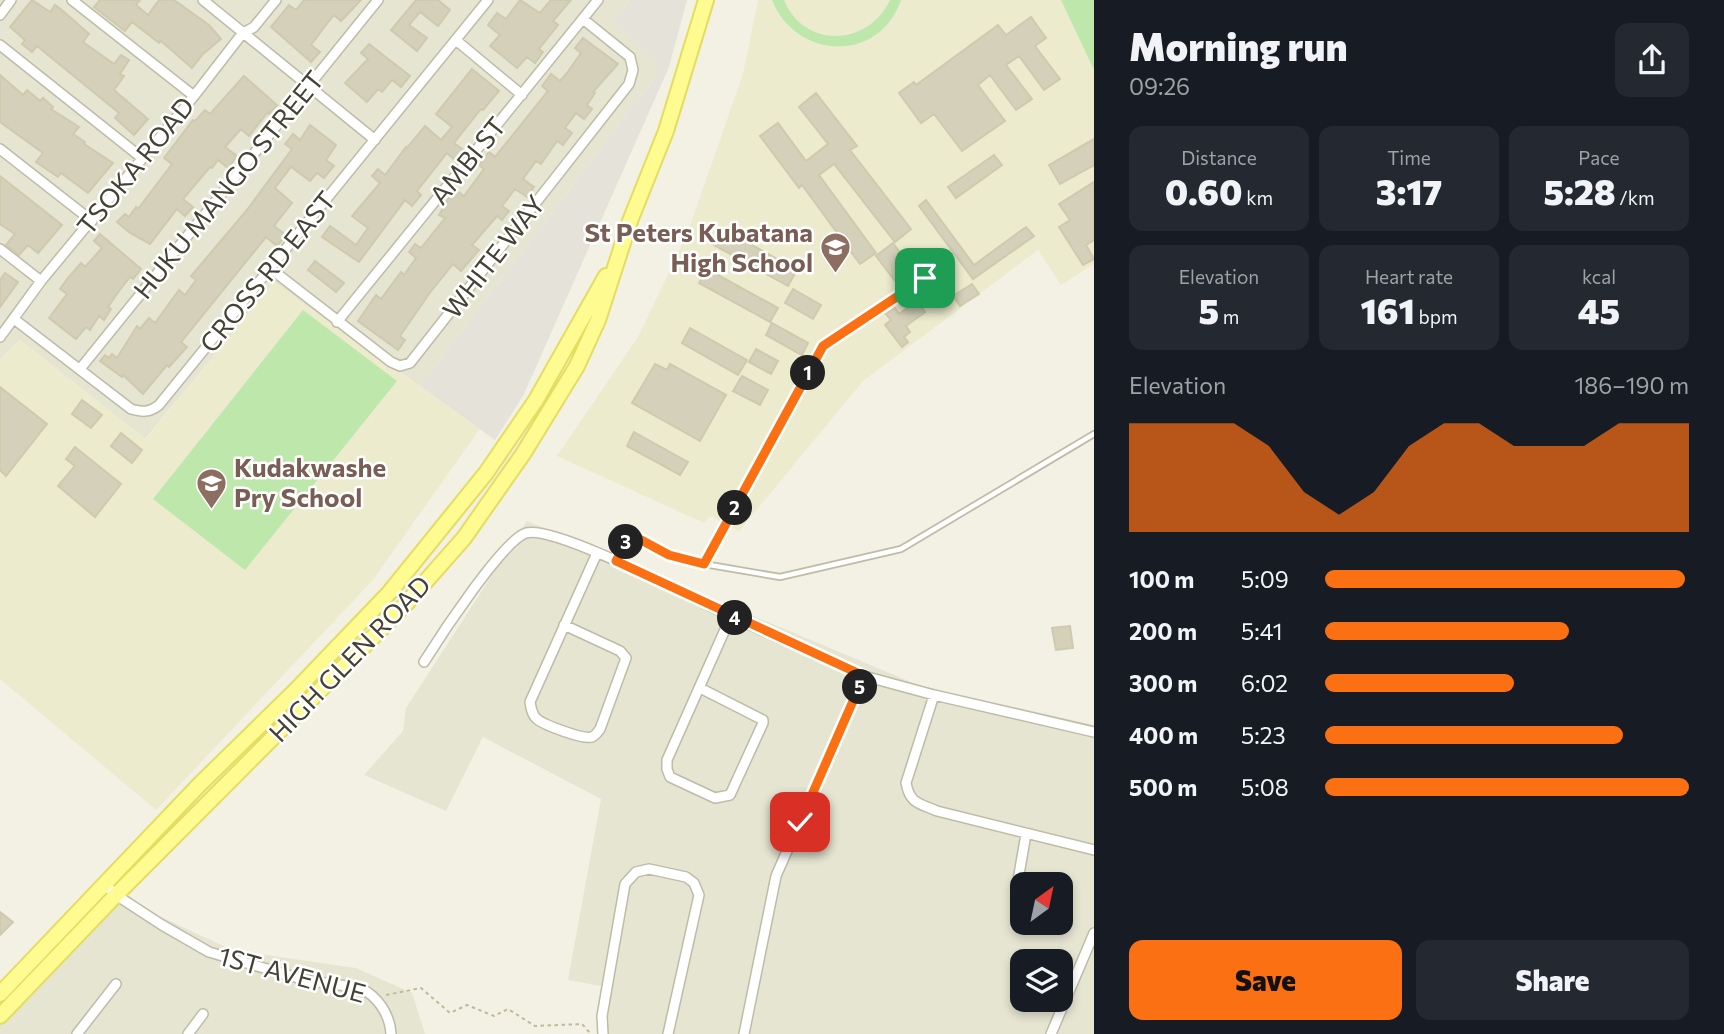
<!DOCTYPE html>
<meta charset="utf-8">
<style>
:root{--surface:#171b24;--page:#242831;--text:#f1f3f6;--muted:#9ea1a6;--accent:#fb7013}
body{margin:0;font-family:Commissioner,sans-serif;background:var(--page);color:var(--text);height:100vh;display:flex;flex-direction:column;font-size:26px;white-space:nowrap}
*{box-sizing:border-box;margin:0}
p{font-size:23px;color:var(--muted)}
.icon{flex:none;width:38px;height:38px;fill:none;stroke:currentColor;stroke-width:2;stroke-linecap:round;stroke-linejoin:round}
.map{position:relative;flex:1;overflow:hidden}
.drawer{display:flex;flex-direction:column;background:var(--surface);width:630px}
.drawer>*{flex:none}
.needle{width:46px;rotate:33deg}
.controls{position:absolute;left:1010px;top:872px;display:grid;gap:14px}
.controls a{display:grid;place-items:center;width:63px;height:63px;border-radius:14px;background:var(--surface);box-shadow:0 4px 10px #0003;font-size:35px}
.pin{position:absolute;display:grid;place-items:center;width:60px;height:60px;color:#fff;margin:-30px;border-radius:14px;box-shadow:0 4px 10px #0006}
.km{position:absolute;width:35px;height:35px;margin:-18px;border-radius:50%;background:#222;color:#fff;font-size:19px;line-height:35px;text-align:center}
.round{display:grid;place-items:center;flex:none;width:74px;height:74px;border-radius:14px;background:var(--page)}
.overview{display:flex;align-items:center;justify-content:space-between;height:119px;padding:0 35px}
h1{font-size:38px;font-weight:800;line-height:52px}
.stats{display:grid;grid-template-columns:repeat(3,1fr);gap:10px;height:119px;padding:7px 35px}
.stats div{display:grid;align-content:center;border-radius:14px;background:var(--page);text-align:center}
.stats b{font-size:35px;font-weight:800}
.stats small{font-size:19px;font-weight:400}
.stats p{font-size:19px}
.chart{height:196px;padding:14px 35px}
.chart p{display:flex;justify-content:space-between}
.chart svg{width:100%;height:126px;margin-top:7px;fill:var(--accent);opacity:.7}
.primary-button{display:flex;gap:14px;margin-top:auto;padding:14px 35px}
.primary-button a{flex:1;height:80px;border-radius:14px;background:var(--accent);color:#111;font-size:28px;font-weight:800;line-height:80px;text-align:center}
.primary-button a+a{background:var(--page);color:var(--text)}
ul{padding:0 35px;list-style:none;font-size:23px}
li{display:grid;grid-template-columns:112px 84px 1fr;align-items:center;height:52px}
li i{height:18px;border-radius:9px;background:var(--accent)}
main{display:flex;flex:1;min-height:0}
.map>svg:first-child{display:block}
</style>
<main>
<div class="map">
<svg width="1094" height="1034" viewBox="0 0 1094 1034">
<rect width="100%" height="100%" fill="#f2f1e4"/>
<!-- residential -->
<path fill="#e6e5d2" fill-rule="evenodd" d="M0,0H630L614,23L660,63L655,78L420,386L274,283L145,439L20,340L0,360Z
M527,521L918,685L1094,725V1034H597L601,986L568,980L601,799L483,737L446,811L364,775L403,731L406,708ZM1022,884H1060V922H1022ZM1022,961H1060V999H1022Z
M118,897L232,950L356,968L412,993L425,1034H0V1024Z"/>
<!-- industrial -->
<path fill="#e4e2d9" d="M630,0H687L669,67L524,394L495,440L420,386L655,78L659,63L614,23Z"/>
<!-- education -->
<path fill="#ecebce" d="M758,0H1061L1094,70V264L1061,285L1038,250L863,381L739,531L710,516L704,523L557,456L638,337L686,237L743,74Z
M274,282L480,429L372,581L156,810L0,679V360L20,340L146,439Z"/>
<!-- green -->
<path fill="#bee7ac" d="M772,0H784C804,49 868,47 890,0H901C879,64 796,60 772,0Z
M1061,0H1094V70Z
M303,310L397,381L245,570L153,499Z"/>
<!-- building -->
<path fill="#d4d0ba" stroke="#cfcaad" stroke-width="2" d="M32,0L50,12L55,5L63,11L89,34L83,42L114,64L121,55L129,60L120,74L124,76L114,90L148,119L134,135L115,118L119,113L37,46L32,52L22,44L25,40L10,27Z
M100,0H140L136,5L148,15L159,0H174L209,25L221,39L203,54L192,68L161,41L159,43L132,22L125,31L94,7Z
M304,0H361L341,21L334,15L326,25L311,45L320,52L311,62L271,27L289,5L296,10Z
M416,0H438L450,10L438,26L420,12L409,25L427,38L417,51L391,30Z
M520,0L540,13L551,0H571L553,21L558,25L539,49L543,52L535,63L527,57L517,68L490,46L500,35L488,25L497,13L506,19Z
M1031,17L1046,38L1035,46L1060,79L1044,90L1019,56L1006,65L1032,99L1016,110L990,75L978,85L1005,121L962,151L934,114L921,123L899,93L914,82L916,85L998,25L1006,35Z
M583,38L618,64L593,92L595,93L587,105L592,109L584,119L576,113L565,128L572,133L563,145L557,141L541,164L536,161L523,179L534,187L527,197L515,189L502,206L509,211L502,220L497,216L472,245L479,250L461,271L453,264L429,294L400,336L405,340L398,350L358,321L376,295L381,299L401,272L404,275L416,258L409,252L415,244L421,248L445,218L439,215L454,189L464,196L484,169L479,165L489,152L495,157L548,91L542,86L551,74L560,81L567,73L581,53L575,48Z
M369,44L410,76L401,87L392,80L382,92L378,89L367,102L345,83L368,59L361,53Z
M472,69L499,91L483,110L481,109L454,143L466,152L457,162L447,153L417,191L421,195L412,206L405,200L359,262L322,237L330,226L356,245L368,228L352,216L380,183L372,176L378,169L385,175L406,147L407,148L425,126L441,140L452,127L436,114Z
M0,75L23,95L27,90L40,101L43,98L53,107L51,109L79,127L73,134L85,142L84,144L113,163L88,193L61,173L58,177L36,162L43,153L0,122Z
M244,76L277,105L269,114L268,112L249,136L241,129L225,147L237,156L228,168L218,160L212,168L210,167L183,199L193,207L185,216L177,209L150,244L130,233L117,222L125,214L129,217L136,207L138,209L172,164L164,158L193,120L195,121L205,110L210,114Z
M816,93L857,146L850,150L911,229L895,242L834,164L819,175L876,253L860,264L802,185L799,188L760,136L778,123L806,161L828,144L799,107Z
M310,125L336,145L326,160L334,166L324,178L317,173L310,181L291,167L275,188L292,203L274,226L286,235L277,246L266,237L181,342L187,347L169,367L167,365L143,394L123,375L122,377L100,361L105,355L109,358L112,354L117,358L137,326L140,329L149,318L155,323L179,290L185,295L196,280L191,276L247,210L292,149L285,144L293,134L300,140Z
M1094,139V165L1060,184L1049,165Z
M994,155L1002,165L956,198L948,187Z
M0,176L62,225L38,253L28,245L19,255L6,245L15,234L0,224Z
M1094,182V240L1086,245L1094,259L1083,265L1059,227L1070,220L1059,204Z
M926,200L974,265L1026,227L1034,236L973,279L919,206Z
M723,229L797,270L788,286L714,245Z
M100,234L141,269L133,279L130,277L119,291L108,307L111,309L104,320L99,316L90,330L86,327L76,339L49,318L67,294L60,289L67,279L81,263L85,267L102,248L94,241Z
M893,243L915,273L898,285L876,256Z
M315,261L344,283L336,292L308,270Z
M707,269L778,308L770,322L699,283Z
M5,273L18,282L0,307V280Z
M937,279L952,298L944,305L929,285Z
M972,284L979,294L960,306L953,296Z
M793,289L821,305L813,319L785,303Z
M917,301L925,312L906,326L910,332L904,337L908,342L902,347L885,325L891,320L886,314L895,308L899,314Z
M772,323L808,343L802,355L766,335Z
M690,328L747,360L738,375L682,343Z
M756,349L778,361L771,374L749,362Z
M655,364L667,370L670,364L726,395L700,441L632,403Z
M742,376L768,390L760,405L733,391Z
M0,387L47,424L6,476L0,470Z
M82,400L102,415L91,428L72,414Z
M634,432L688,462L680,475L627,446Z
M121,433L142,450L132,463L111,446Z
M75,447L121,484L95,517L58,486L75,466L66,459Z
M1070,626L1073,648L1056,650L1052,628Z
M0,912L13,922L0,935Z"/>
<g fill="none" stroke-linecap="round" stroke-linejoin="round">
<defs>
<path id="service" d="M616,561L630,534L669,555L704,564L780,577L901,549L1094,434
M704,564L823,346L925,278"/>
<path id="minor" d="M72,0L194,96
M203,0L375,140
M0,15L11,0
M457,41L522,95
M0,45L142,158
M0,149L92,221
M0,249L41,281
M271,269L391,362L400,366L410,363L629,84L633,70L630,57L583,19
M14,319L131,409C142,412 149,413 159,405L488,0
M337,322L598,0
M0,337L41,281L194,96L242,34L254,27L276,0
M80,369L378,0
M564,625L620,651L626,658L600,729C598,732 596,735 592,737C584,740 544,725 537,719C532,715 531,708 530,702L597,553
M424,662C439,638 503,540 526,533C557,525 697,601 733,617C776,637 820,656 864,676L776,876L744,1034
M864,676L934,695L1094,732
M700,688L763,720V723L730,795L715,798L670,777L667,769V760L731,616
M934,695L906,783C910,804 919,803 937,811L1094,850
M104,884L116,895L162,925L209,952L305,980L360,988C378,996 390,1015 391,1034
M1017,886L1026,834
M77,1034L116,984
M188,1034L203,1014
M603,1034L602,1016L625,884L636,872L649,869L686,877L694,883L699,895L668,1034
M1051,1034L1094,933"/>
<path id="primary" d="M0,994L199,785L295,691L389,593L486,473L536,400L606,276
M0,1016L116,895L404,606L464,538L523,454L577,366L598,320L630,221L666,131L706,0"/>
</defs>
<!-- service casing -->
<use href="#service" stroke="#bebca7" stroke-width="8"/>
<!-- minor casing -->
<use href="#minor" stroke="#bebca7" stroke-width="12"/>
<!-- primary casing -->
<use href="#primary" stroke="#e4dd61" stroke-width="18"/>
<!-- path -->
<path stroke="#bfbb98" stroke-width="2" stroke-dasharray="3.5 3.5" stroke-linecap="butt" d="M386,995L421,988L450,1013L467,1005L494,1016L508,1009L535,1026L582,1024L591,1034"/>
<!-- service -->
<use href="#service" stroke="#fff" stroke-width="4.5"/>
<!-- minor -->
<use href="#minor" stroke="#fff" stroke-width="9"/>
<!-- primary -->
<use href="#primary" stroke="#fefb91" stroke-width="14"/>
</g>
<g fill="none" stroke-linecap="round" stroke-linejoin="round">
<defs>
<path id="route" d="M800,822L864,676L616,561L630,534L669,555L704,564L823,346L925,278"/>
</defs>
<!-- route casing -->
<use href="#route" stroke="#fff" stroke-width="14"/>
<!-- route -->
<use href="#route" stroke="#fb7013" stroke-width="9"/>
</g>
<!-- icons -->
<defs>
<symbol id="school-pin" viewBox="-11 -11 22 30"><path d="M0 17L-7.5 6A9.5 9.5 0 1 1 7.5 6Z" fill="#8d6e63" stroke="#fff"/><path d="M0-5L7-2L0 1L-7-2ZM-4 1L0 2.5L4 1V4Q0 6-4 4Z" fill="#fff"/></symbol>
</defs>
<g fill-rule="evenodd">
<use href="#school-pin" x="818" y="230" width="35" height="47"/>
<use href="#school-pin" x="194" y="466" width="35" height="47"/>
</g>
<g text-anchor="middle" stroke-width="5" stroke-linejoin="round" paint-order="stroke">
<!-- street labels -->
<g font-size="26" fill="#444234" stroke="#fff">
<text transform="translate(468 161) rotate(-51)" y="9">AMBI ST</text>
<text transform="translate(136 166) rotate(-51)" y="9">TSOKA ROAD</text>
<text transform="translate(229 185) rotate(-51)" y="9">HUKU MANGO STREET</text>
<text transform="translate(494 257) rotate(-52)" y="9">WHITE WAY</text>
<text transform="translate(268 272) rotate(-51)" y="9">CROSS RD EAST</text>
<text transform="translate(350 659) rotate(-46)" y="9">HIGH GLEN ROAD</text>
<text transform="translate(292 975) rotate(15)" y="9">1ST AVENUE</text>
</g>
<!-- education labels -->
<g font-size="26" font-weight="bold" fill="#785e54" stroke="#fff" text-anchor="end">
<text x="813" y="242">St Peters Kubatana<tspan x="813" dy="30">High School</tspan></text>
<text x="234" y="477" text-anchor="start">Kudakwashe<tspan x="234" dy="30">Pry School</tspan></text>
</g>
</g>
</svg>
<div class="controls">
<a><svg class="needle" viewBox="-14 -14 28 28"><path d="M0-13l5 13h-10z" fill="#e53935"/><path d="M0 13l5-13h-10z" fill="#9ea1a6"/></svg></a>
<a><svg class="icon" aria-label="layers" viewBox="0 0 24 24"><path d="M12 4l9 5-9 5-9-5zM3 14l9 5 9-5"/></svg></a>
</div>
<div class="pin" style="left:925px;top:278px;background:#1e9e55"><svg class="icon" aria-label="arrive" viewBox="0 0 24 24"><path d="M6 21V4h12l-3 4 3 4H6"/></svg></div>
<div class="pin" style="left:800px;top:822px;background:#d93025"><svg class="icon" aria-label="check" viewBox="0 0 24 24"><path d="M5 12l5 5 9-10"/></svg></div>
<b class="km" style="left:808px;top:373px">1</b>
<b class="km" style="left:735px;top:508px">2</b>
<b class="km" style="left:626px;top:542px">3</b>
<b class="km" style="left:735px;top:618px">4</b>
<b class="km" style="left:860px;top:687px">5</b>
</div>
<section class="drawer">
<div class="overview"><div><h1>Morning run</h1><p>09:26</p></div><a class="round"><svg class="icon" aria-label="share" viewBox="0 0 24 24"><path d="M12 15V3M7 8l5-5 5 5M5 13v7h14v-7"/></svg></a></div>
<div class="stats">
<div><p>Distance</p><b>0.60<small> km</small></b></div>
<div><p>Time</p><b>3:17</b></div>
<div><p>Pace</p><b>5:28<small> /km</small></b></div>
</div>
<div class="stats">
<div><p>Elevation</p><b>5<small> m</small></b></div>
<div><p>Heart rate</p><b>161<small> bpm</small></b></div>
<div><p>kcal</p><b>45</b></div>
</div>
<div class="chart"><p><span>Elevation</span>186–190 m</p>
<svg viewBox="0 0 160 44" preserveAspectRatio="none"><path d="M0 44V6L10 6L20 6L30 6L40 14L50 30L60 38L70 30L80 14L90 6L100 6L110 14L120 14L130 14L140 6L150 6L160 6V44z"/></svg>
</div>
<ul>
<li><b>100 m</b>5:09<i style="width:99%"></i></li>
<li><b>200 m</b>5:41<i style="width:67%"></i></li>
<li><b>300 m</b>6:02<i style="width:52%"></i></li>
<li><b>400 m</b>5:23<i style="width:82%"></i></li>
<li><b>500 m</b>5:08<i style="width:100%"></i></li>
</ul>
<div class="primary-button"><a>Save</a><a>Share</a></div>
</section>
</main>
